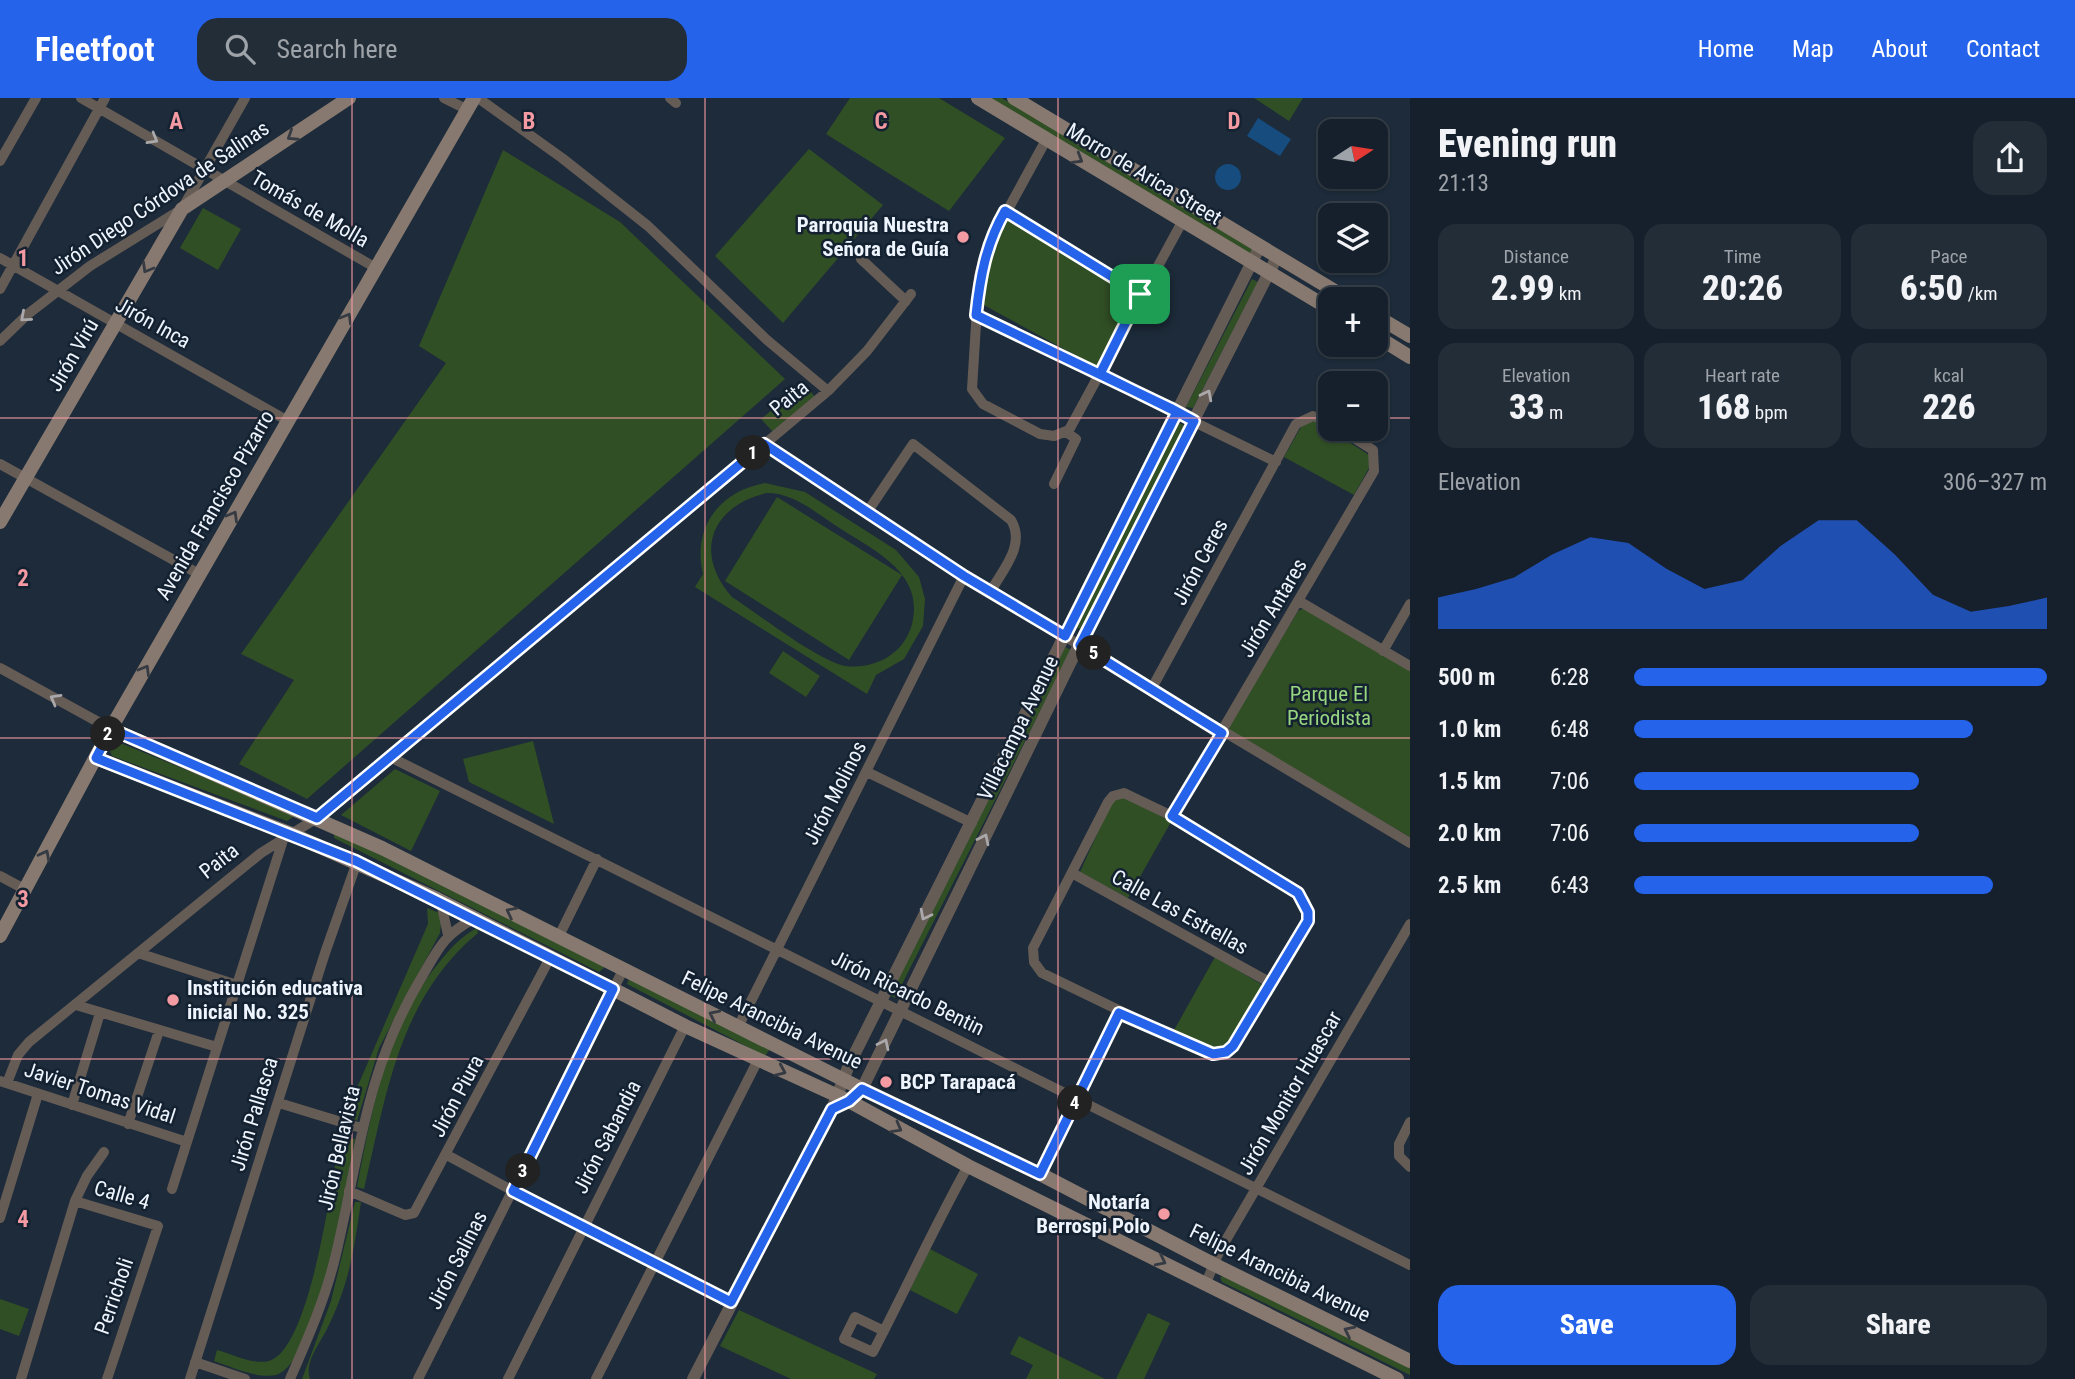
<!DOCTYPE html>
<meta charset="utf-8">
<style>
:root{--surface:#16202c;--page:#232d38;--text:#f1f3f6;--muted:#9ea3a9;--line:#353e48;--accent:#2563eb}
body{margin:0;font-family:"Roboto Condensed",sans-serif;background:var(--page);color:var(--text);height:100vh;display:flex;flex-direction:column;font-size:26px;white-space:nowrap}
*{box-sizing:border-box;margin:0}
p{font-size:23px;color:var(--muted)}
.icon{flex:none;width:38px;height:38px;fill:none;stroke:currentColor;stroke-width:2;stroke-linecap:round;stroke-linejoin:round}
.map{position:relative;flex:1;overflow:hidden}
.drawer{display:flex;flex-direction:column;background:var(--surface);width:665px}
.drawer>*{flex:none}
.needle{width:46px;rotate:78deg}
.fabs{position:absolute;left:1318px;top:21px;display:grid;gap:14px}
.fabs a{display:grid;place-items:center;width:70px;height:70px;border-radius:14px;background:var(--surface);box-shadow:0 2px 5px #0004,0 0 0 2px var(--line);font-size:35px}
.pin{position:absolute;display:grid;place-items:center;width:60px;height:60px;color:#fff;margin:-30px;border-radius:14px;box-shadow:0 4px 10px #0006}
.km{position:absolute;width:35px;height:35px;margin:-18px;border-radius:50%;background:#222;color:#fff;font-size:19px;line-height:35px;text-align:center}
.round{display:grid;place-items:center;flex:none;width:74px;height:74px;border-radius:21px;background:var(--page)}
.overview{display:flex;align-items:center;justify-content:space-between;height:119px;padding:0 28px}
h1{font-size:38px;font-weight:800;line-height:52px}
.stats{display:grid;grid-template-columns:repeat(3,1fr);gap:10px;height:119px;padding:7px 28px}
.stats div{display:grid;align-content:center;border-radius:18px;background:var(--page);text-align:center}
.stats b{font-size:35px;font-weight:800}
.stats small{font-size:19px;font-weight:400}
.stats p{font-size:19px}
.chart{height:196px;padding:14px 28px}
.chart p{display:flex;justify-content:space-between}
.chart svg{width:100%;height:126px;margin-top:7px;fill:var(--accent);opacity:.7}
.button{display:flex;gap:14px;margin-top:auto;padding:14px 28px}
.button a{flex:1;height:80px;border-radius:21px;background:var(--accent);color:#fff;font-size:28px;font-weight:800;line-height:80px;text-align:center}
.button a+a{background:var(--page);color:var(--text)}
ul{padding:0 28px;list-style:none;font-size:23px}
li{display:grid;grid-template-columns:112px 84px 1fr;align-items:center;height:52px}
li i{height:18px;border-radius:9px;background:var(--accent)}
header{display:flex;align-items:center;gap:42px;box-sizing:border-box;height:98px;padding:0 35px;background:var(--accent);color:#fff}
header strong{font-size:33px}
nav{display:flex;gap:38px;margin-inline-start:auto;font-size:24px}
.search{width:490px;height:63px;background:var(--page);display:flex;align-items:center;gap:18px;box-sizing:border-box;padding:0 24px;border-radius:21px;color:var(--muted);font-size:26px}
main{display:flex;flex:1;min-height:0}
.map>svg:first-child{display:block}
</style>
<header>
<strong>Fleetfoot</strong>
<div class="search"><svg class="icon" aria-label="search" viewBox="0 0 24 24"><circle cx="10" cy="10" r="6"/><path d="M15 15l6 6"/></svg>Search here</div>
<nav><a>Home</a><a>Map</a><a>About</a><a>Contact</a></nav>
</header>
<main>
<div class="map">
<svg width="1410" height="1281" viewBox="0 0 1410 1281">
<rect width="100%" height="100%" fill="#1d2b3a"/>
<!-- green -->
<path fill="#314f25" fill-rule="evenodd" d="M850,0H939L1005,40L949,113L826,36Z
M987,0H1002L1253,150L1248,158Z
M1254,0H1303L1289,23Z
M809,51L883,107L783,225L715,158Z
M503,52L620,124L785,281L307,701L239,666L294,582L241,556L446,265L419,248Z
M203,110L241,131L218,172L180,150Z
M1008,120L1129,192L1132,198L1097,269L980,205L990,150Z
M1252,181L1258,184L1193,310L1186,309Z
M804,285L815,299L773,334L761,321Z
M1309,324H1318L1369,357L1370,368L1354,397L1284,359L1301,329Z
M1179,325L1186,328L1081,531L1073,529Z
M765,385L805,394L896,452L919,479L925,501L923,528L904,561L876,577L867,596L695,489L703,476C692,430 719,393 765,385ZM767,395C794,395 816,415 838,429C871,451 922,473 913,521C911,535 903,548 892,556C878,567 857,571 841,567C810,557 761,518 732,499C693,455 711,408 767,395Z
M777,399L902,477L849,562L725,483Z
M1304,510L1410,573V739L1230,634L1229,628L1298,513Z
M1065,549L1071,552L895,900L888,896Z
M783,553L820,578L806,599L769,575Z
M533,643L554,726L469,684L463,661Z
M114,646H123L296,717L287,723L112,658L109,651Z
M395,671L440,693L411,753L341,717Z
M1117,699L1132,701L1171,724L1128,800L1080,774L1112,703Z
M334,736H339L603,867L604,870L599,874L334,740Z
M427,810L442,816L440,835L379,950L357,1023L346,1015L428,826Z
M477,830L478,835C399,900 386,998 364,1091L357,1089C372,1011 386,931 437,867C448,853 461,838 477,830Z
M1215,859L1261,886L1262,890L1225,951L1212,952L1173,934Z
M629,881L770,951L765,958L627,886Z
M340,1038L355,1041C347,1084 319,1264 276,1277C257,1281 232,1269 214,1263L217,1252C232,1256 253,1267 269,1263C311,1251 332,1080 340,1038Z
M355,1104H361C354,1152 349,1187 327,1231C320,1245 304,1265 310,1281H302L331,1203Z
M930,1151L978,1176L957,1216L910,1192Z
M1224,1178L1410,1269V1277L1222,1184L1220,1179Z
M0,1201L29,1211L19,1238L0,1231Z
M739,1212L877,1276L874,1281H791L720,1248Z
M1148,1215L1170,1225L1144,1281H1116Z
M1019,1238L1105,1281H1026L1033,1267L1010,1256Z"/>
<!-- water -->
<path fill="#174c7f" d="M1258,20L1291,41L1280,58L1247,38Z
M1215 79a13 13 0 1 1 26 0a13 13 0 1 1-26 0Z"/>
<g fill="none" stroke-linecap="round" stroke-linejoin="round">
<!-- minor -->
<path stroke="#665c56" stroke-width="10" d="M81,0L376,170
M444,0L468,12
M478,0L562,60L648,128L767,242L828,293
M670,0L676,5
M1046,42L989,146L979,178L972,291L983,306L1040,336L1054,338L1069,332L1182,124
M0,63L36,0
M1005,113L1140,196
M0,160L288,323
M861,161L906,203
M0,191L105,0
M976,217L1276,364
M0,243L28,216L90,168L182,111L245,0
M764,346L964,478L1410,745
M0,366L199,476
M1054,386L1076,341L1066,334
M868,413L913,346L1011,422C1026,447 1003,471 991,493
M1299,503L1410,568
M1383,553L1410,506
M0,570L111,631
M1152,590L1296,326L1313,318L1330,325
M388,658L1410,1167
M867,674L972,725
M1124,695L1172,718L1298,795L1305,803L1308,823L1233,948L1221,956L1197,950L1042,875L1034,864L1033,850L1108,704L1113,698Z
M1172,718L1374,373L1373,352L1340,331
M1072,775L1271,885
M0,778L26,792
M437,801L442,809L448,837
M559,838L597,761
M138,855L237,887
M76,907L217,949
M738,929L964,478
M0,983L187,1044
M7,985L18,957L29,944L261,755L317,720L828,293L867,253L911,196
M279,1005L361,1030
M72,1007L100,915
M1410,1024L1399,1046V1058L1410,1069
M128,1026L159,933
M447,1057L513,1093L731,1204
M1040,1076L1119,914
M172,1091L284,739
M349,1093L405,1117L414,1115L551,858
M75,1103L158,1128L107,1281
M0,1120L38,996
M1206,1185L1219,1154L1410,826
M884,1233L855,1219L844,1241L873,1254C905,1193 934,1129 968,1068
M195,1264L245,1281
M21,1281L75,1103L87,1078L104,1054
M190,1281L325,855L357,764
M290,1281C308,1240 326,1199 336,1156C360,1055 365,975 420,882C439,850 442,838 475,820
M418,1281L623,872
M508,1281L685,928
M596,1281L758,962"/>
<!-- tertiary -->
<path stroke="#665c56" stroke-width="12" d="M842,1006L862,991L1079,547L1277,159
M693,1281L832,1011L849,967L1260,148"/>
<!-- secondary -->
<path stroke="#87796f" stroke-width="14" d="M978,0L1330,211
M1014,0L1348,201
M1376,218L1410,238
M1376,238L1410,259
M0,424L182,111L349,0
M111,631L382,750L862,991L1040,1076L1213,1166L1410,1263
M96,660L289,735L437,801L685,928L849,1003L968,1068L1397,1281
M0,838L114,625L474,0"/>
</g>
<!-- one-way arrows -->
<defs><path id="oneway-chevron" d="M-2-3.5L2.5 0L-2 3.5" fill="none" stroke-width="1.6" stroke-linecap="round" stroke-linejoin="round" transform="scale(1.75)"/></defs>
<g stroke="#363b43">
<use href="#oneway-chevron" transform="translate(292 38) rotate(147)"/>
<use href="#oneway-chevron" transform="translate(1078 61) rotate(31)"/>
<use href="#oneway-chevron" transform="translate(147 170) rotate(120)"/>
<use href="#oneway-chevron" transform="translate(347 220) rotate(-60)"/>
<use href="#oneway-chevron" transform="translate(233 418) rotate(-60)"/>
<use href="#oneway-chevron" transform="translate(145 572) rotate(-60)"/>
<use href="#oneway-chevron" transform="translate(45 757) rotate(-62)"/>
<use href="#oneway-chevron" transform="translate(511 814) rotate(-153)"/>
<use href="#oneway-chevron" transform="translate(714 917) rotate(-154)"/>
<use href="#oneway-chevron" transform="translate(781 973) rotate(24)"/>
<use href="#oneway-chevron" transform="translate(897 1030) rotate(29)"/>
<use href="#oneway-chevron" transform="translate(1161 1163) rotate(26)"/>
<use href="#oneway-chevron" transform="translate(1349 1233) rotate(-154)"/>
</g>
<g stroke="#aaa8aa">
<use href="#oneway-chevron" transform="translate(153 41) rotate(30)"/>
<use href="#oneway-chevron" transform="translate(25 219) rotate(139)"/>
<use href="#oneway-chevron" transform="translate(1207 297) rotate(-63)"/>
<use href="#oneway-chevron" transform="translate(55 601) rotate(-151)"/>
<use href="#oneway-chevron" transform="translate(984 741) rotate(-64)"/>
<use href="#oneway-chevron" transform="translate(925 817) rotate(117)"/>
<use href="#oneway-chevron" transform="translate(884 946) rotate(-64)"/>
</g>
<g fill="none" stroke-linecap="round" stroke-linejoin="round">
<defs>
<path id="route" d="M1140,196L1100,276L1177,314L1065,538L964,478L764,346L317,720L111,631L96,660L356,763L613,891L513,1093L731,1204L832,1011L849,1003L862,991L1040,1076L1119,915L1213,956L1226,954L1233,948L1308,823V814L1298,795L1172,718L1222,635L1080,547L1194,323L1170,310L976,217C980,179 986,146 1005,113L1140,196"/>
</defs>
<!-- route casing -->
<use href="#route" stroke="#fff" stroke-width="14"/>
<!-- route -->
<use href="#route" stroke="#2563eb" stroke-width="9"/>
</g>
<!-- grid -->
<path fill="none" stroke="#f49aa2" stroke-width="2" stroke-opacity="0.55" d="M352,0V1281M705,0V1281M1058,0V1281M0,320H1330M1376,320H1410M0,640H1410M0,961H1410"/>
<!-- markers -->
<g fill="#f49aa2" stroke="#142130" stroke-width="2.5">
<circle cx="963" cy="139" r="7"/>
<circle cx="173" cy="902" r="7"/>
<circle cx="886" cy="984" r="7"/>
<circle cx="1164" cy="1116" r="7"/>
</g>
<g text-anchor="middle" stroke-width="5" stroke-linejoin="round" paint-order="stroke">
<!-- street labels -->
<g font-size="21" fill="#eef5fe" stroke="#142130">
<text transform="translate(1144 76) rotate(31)" y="7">Morro de Arica Street</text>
<text transform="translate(160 100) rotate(-34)" y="7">Jirón Diego Córdova de Salinas</text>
<text transform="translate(310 111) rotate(30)" y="7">Tomás de Molla</text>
<text transform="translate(153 225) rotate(29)" y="7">Jirón Inca</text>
<text transform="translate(73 257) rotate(-60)" y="7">Jirón Virú</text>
<text transform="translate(789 300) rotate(-39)" y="7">Paita</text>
<text transform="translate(215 407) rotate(-60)" y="7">Avenida Francisco Pizarro</text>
<text transform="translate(1200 464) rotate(-62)" y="7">Jirón Ceres</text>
<text transform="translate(1273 510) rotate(-59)" y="7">Jirón Antares</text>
<text transform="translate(1018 630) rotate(-64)" y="7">Villacampa Avenue</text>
<text transform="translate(835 695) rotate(-63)" y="7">Jirón Molinos</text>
<text transform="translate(219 763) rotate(-38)" y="7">Paita</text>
<text transform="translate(1180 814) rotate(29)" y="7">Calle Las Estrellas</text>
<text transform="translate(908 895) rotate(26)" y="7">Jirón Ricardo Bentin</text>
<text transform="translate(772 922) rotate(26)" y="7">Felipe Arancibia Avenue</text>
<text transform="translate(100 995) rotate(18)" y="7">Javier Tomas Vidal</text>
<text transform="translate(1290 995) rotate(-60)" y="7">Jirón Monitor Huascar</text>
<text transform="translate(457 998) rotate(-62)" y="7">Jirón Piura</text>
<text transform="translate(254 1016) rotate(-73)" y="7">Jirón Pallasca</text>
<text transform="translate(607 1039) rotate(-63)" y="7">Jirón Sabandia</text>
<text transform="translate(339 1050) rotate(-77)" y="7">Jirón Bellavista</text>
<text transform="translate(122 1097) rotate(16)" y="7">Calle 4</text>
<text transform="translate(457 1162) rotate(-63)" y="7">Jirón Salinas</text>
<text transform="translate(1280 1175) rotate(26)" y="7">Felipe Arancibia Avenue</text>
<text transform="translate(114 1198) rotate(-71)" y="7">Perricholi</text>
</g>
<!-- poi labels -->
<g font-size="21" font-weight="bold" fill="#eef5fe" stroke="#142130" text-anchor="end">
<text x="949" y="134">Parroquia Nuestra<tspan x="949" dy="24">Señora de Guía</tspan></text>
<text x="187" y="897" text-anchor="start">Institución educativa<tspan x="187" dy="24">inicial No. 325</tspan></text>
<text x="900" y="991" text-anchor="start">BCP Tarapacá</text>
<text x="1150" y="1111">Notaría<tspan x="1150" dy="24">Berrospi Polo</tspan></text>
</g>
<!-- park labels -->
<g font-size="21" fill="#98d680" stroke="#142130">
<text x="1329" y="603">Parque El<tspan x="1329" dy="24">Periodista</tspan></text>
</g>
</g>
<g font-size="23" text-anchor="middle" font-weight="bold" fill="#f49aa2" stroke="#142130" stroke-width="5" stroke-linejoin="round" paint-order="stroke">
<text x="176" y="31">A</text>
<text x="529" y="31">B</text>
<text x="881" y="31">C</text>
<text x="1234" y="31">D</text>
<text x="23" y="168">1</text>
<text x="23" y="488">2</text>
<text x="23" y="809">3</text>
<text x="23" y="1129">4</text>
</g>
</svg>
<div class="fabs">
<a><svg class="needle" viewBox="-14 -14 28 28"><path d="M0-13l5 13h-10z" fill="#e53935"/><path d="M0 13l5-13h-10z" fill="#9ea3a9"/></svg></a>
<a><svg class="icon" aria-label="layers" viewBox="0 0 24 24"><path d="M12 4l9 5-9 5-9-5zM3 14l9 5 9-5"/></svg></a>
<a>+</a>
<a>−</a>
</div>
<div class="pin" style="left:1140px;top:196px;background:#1e9e55"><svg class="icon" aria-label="arrive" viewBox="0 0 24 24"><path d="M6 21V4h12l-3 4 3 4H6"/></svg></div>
<b class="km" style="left:753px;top:355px">1</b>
<b class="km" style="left:108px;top:636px">2</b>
<b class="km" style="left:523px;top:1073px">3</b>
<b class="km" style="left:1075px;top:1005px">4</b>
<b class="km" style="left:1094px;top:555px">5</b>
</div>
<section class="drawer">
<div class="overview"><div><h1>Evening run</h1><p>21:13</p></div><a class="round"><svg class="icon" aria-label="share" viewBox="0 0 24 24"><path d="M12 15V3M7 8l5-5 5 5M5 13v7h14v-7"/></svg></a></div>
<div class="stats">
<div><p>Distance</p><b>2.99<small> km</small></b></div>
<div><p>Time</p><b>20:26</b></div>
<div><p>Pace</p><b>6:50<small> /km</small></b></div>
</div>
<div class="stats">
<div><p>Elevation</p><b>33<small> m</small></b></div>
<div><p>Heart rate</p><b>168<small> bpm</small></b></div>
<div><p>kcal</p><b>226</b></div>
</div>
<div class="chart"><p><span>Elevation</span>306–327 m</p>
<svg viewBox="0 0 160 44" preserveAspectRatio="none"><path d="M0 44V33L10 30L20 26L30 18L40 12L50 14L60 23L70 30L80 27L90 15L100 6L110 6L120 18L130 32L140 38L150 36L160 33V44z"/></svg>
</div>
<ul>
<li><b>500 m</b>6:28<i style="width:100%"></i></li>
<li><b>1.0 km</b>6:48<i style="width:82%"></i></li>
<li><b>1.5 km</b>7:06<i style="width:69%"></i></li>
<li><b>2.0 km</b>7:06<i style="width:69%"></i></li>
<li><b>2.5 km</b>6:43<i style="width:87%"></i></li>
</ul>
<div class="button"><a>Save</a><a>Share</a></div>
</section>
</main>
